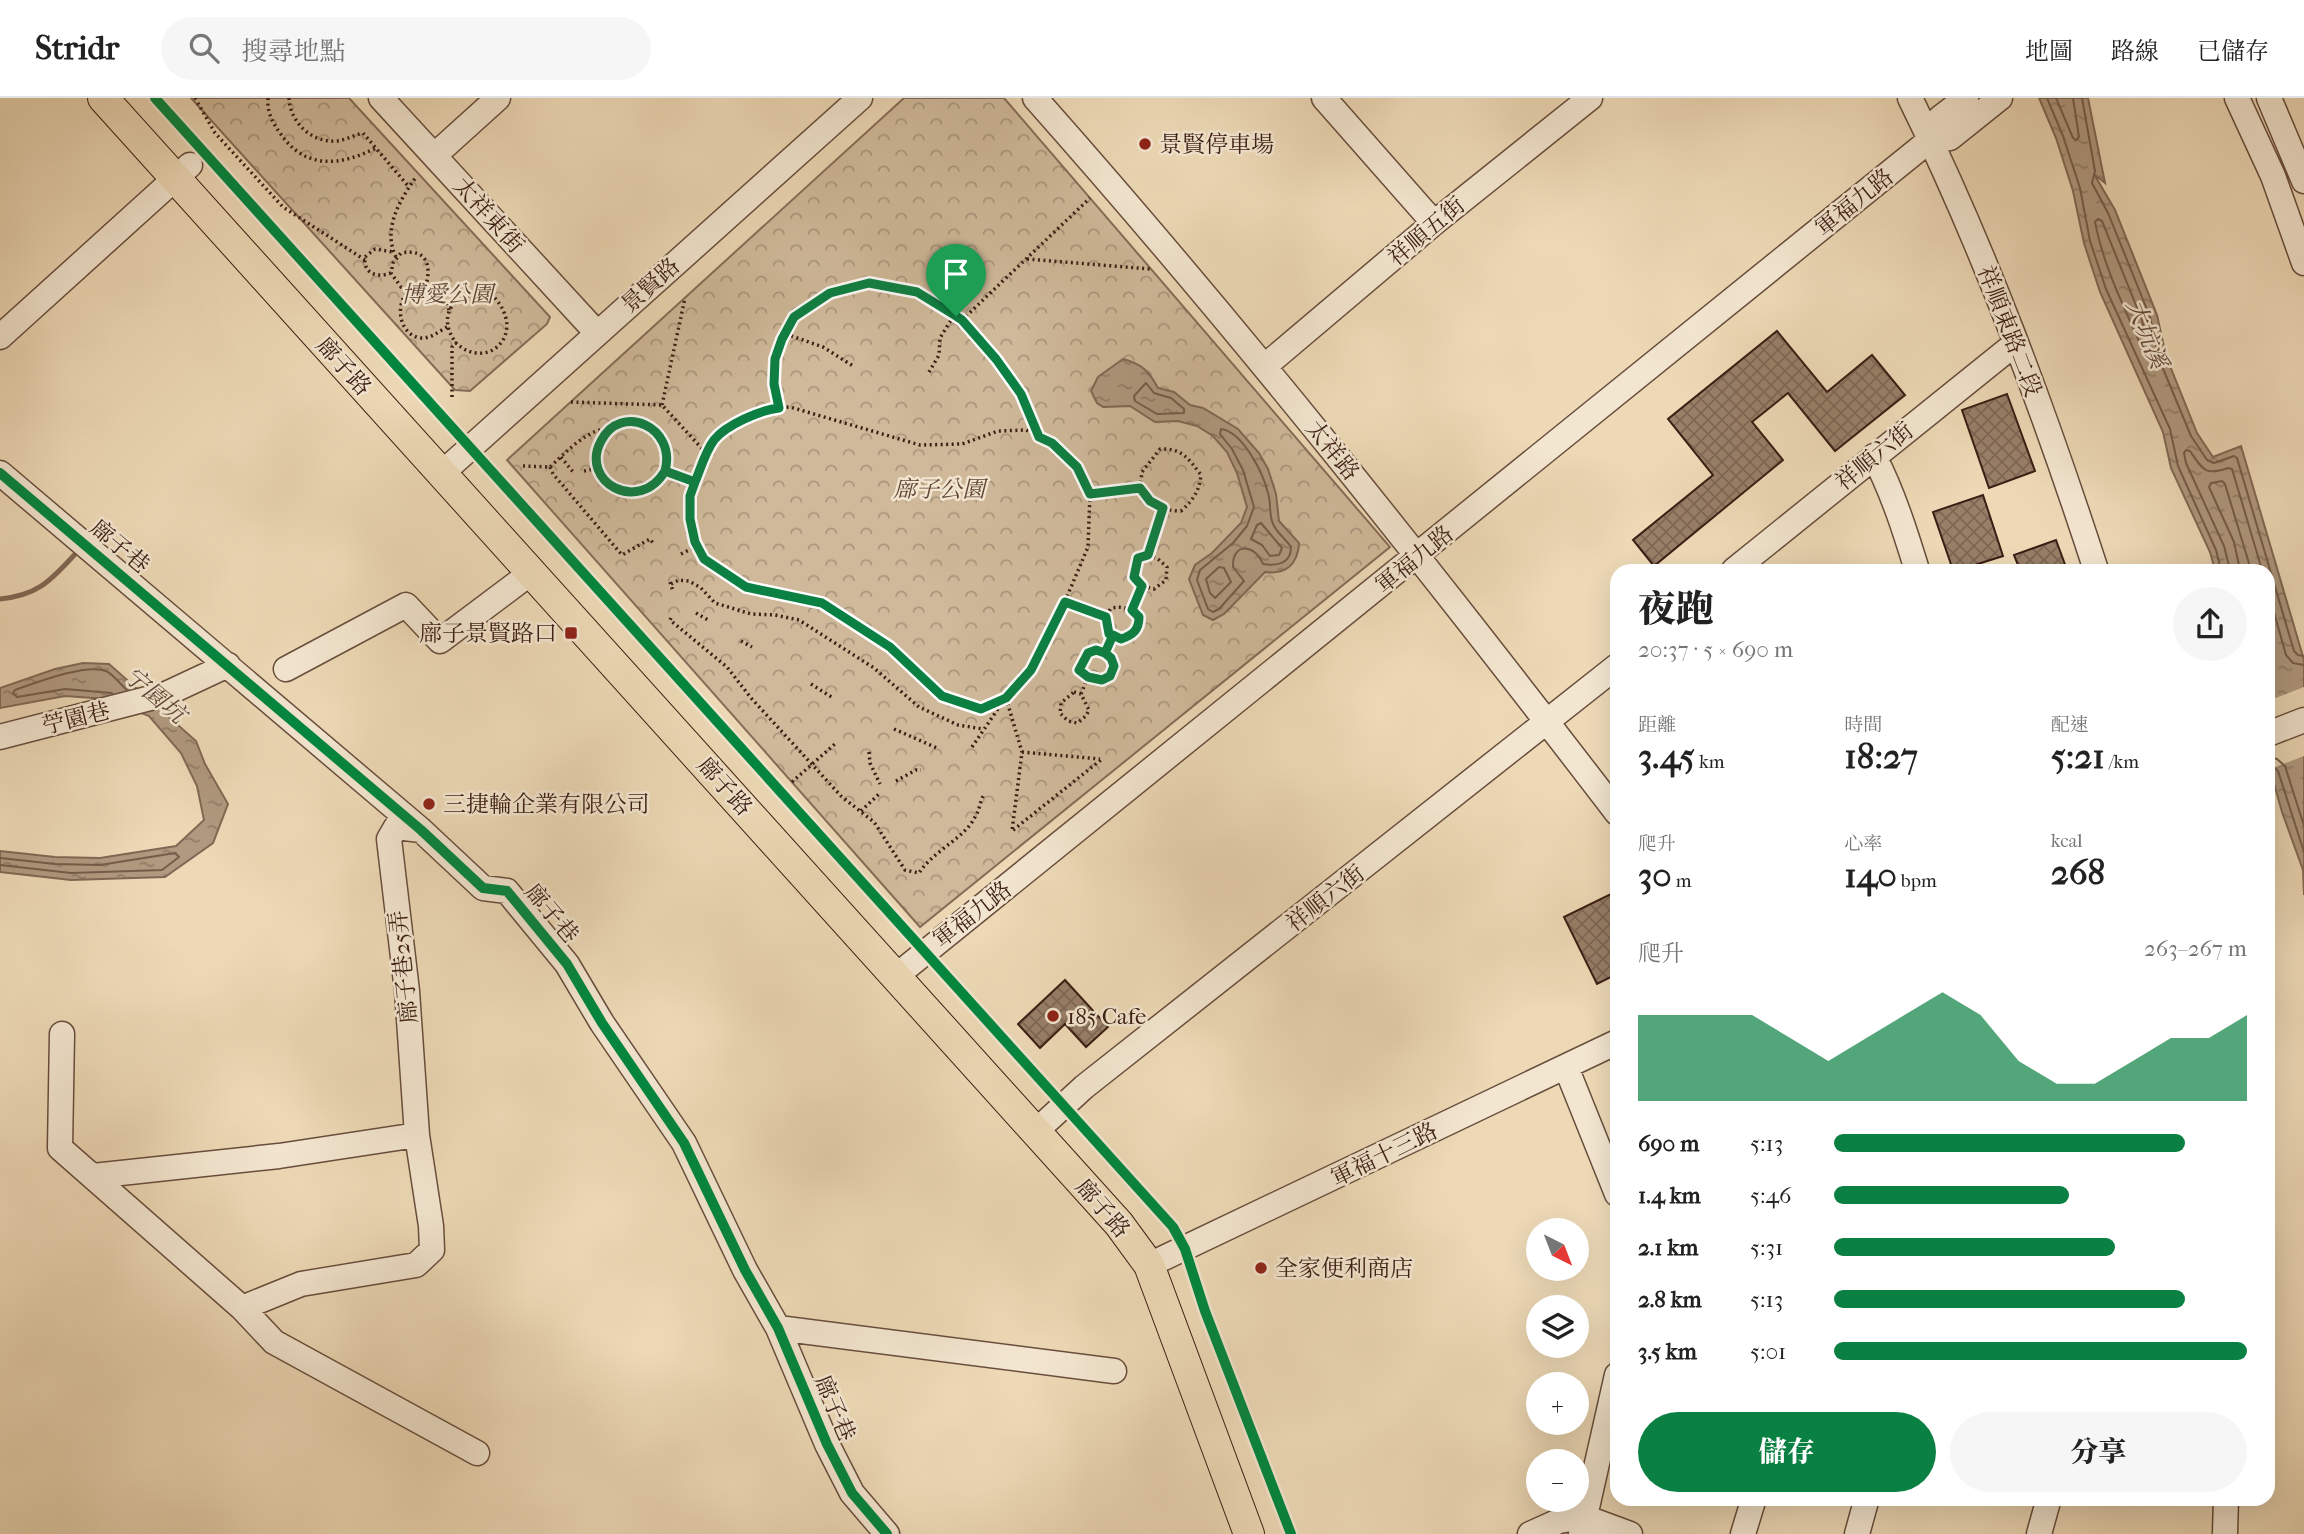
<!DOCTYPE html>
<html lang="zh-TW">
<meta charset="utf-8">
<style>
:root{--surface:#fff;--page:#f6f6f6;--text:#222;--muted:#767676;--line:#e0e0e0;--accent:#0b8043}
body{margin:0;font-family:"IM FELL French Canon","Noto Serif TC",serif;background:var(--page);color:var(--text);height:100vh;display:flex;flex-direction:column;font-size:26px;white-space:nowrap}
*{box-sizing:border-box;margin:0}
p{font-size:23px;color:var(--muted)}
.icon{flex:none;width:38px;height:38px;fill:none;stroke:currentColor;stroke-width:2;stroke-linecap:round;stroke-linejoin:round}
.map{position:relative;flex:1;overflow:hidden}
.side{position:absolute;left:1610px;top:466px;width:665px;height:942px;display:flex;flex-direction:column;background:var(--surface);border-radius:21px;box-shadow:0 7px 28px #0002}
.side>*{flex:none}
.needle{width:46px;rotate:138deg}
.buttons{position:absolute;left:1526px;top:1120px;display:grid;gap:14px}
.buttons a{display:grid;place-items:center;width:63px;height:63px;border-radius:50%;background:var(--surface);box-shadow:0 7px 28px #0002;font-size:35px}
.pin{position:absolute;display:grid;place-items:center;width:60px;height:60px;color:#fff;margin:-72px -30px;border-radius:50% 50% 50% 0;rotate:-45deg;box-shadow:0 0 7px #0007}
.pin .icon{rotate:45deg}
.round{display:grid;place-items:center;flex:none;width:74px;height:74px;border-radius:37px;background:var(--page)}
.overview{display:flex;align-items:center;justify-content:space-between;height:119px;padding:0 28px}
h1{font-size:38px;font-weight:800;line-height:52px}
.metrics{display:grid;grid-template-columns:repeat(3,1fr);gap:10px;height:119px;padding:7px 28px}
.metrics div{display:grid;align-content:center}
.metrics b{font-size:35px;font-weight:800}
.metrics small{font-size:19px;font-weight:400}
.metrics p{font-size:19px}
.chart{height:196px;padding:14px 28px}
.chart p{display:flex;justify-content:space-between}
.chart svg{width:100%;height:126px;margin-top:7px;fill:var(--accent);opacity:.7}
.button{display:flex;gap:14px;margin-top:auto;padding:14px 28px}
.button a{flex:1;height:80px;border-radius:42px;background:var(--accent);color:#fff;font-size:28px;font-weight:800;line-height:80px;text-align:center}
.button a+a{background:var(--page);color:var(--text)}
ul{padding:0 28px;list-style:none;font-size:23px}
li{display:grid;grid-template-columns:112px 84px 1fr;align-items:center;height:52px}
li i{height:18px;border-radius:9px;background:var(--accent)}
header{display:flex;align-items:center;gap:42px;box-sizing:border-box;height:98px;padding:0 35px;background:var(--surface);border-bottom:2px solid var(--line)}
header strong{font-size:33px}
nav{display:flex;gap:38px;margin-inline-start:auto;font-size:24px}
.search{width:490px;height:63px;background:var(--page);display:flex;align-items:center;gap:18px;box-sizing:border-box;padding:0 24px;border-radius:38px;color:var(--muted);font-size:26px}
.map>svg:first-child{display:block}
</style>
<header>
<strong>Stridr</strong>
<div class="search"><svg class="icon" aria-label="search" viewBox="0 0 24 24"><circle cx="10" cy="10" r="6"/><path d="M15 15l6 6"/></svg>搜尋地點</div>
<nav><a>地圖</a><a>路線</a><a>已儲存</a></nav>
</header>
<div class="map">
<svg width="2304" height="1436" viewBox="0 0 2304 1436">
<defs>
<pattern id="park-crowns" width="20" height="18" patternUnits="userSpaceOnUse" patternTransform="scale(1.75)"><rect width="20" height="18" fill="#cfb99a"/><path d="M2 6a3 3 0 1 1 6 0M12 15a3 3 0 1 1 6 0" fill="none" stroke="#a9967c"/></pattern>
<pattern id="water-ripples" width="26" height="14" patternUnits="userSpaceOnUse" patternTransform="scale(1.75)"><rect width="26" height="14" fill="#b0997f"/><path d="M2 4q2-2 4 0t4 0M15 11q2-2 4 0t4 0" fill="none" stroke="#907c67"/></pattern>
<pattern id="building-cross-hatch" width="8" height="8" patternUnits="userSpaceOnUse" patternTransform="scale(1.75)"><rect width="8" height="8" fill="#987f68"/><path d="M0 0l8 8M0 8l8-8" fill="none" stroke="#7d6754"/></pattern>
</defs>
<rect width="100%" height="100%" fill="#edd9b6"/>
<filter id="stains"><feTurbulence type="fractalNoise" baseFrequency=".00286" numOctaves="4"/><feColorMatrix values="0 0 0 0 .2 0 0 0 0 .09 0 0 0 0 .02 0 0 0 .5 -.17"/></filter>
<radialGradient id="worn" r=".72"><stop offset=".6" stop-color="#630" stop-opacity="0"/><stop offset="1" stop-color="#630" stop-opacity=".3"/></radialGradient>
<!-- park -->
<path fill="url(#park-crowns)" stroke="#856c57" stroke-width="2" d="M191,0H349L550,219L547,226L470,293L455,292Z
M904,0H1004L1390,449L920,829L507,362Z"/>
<!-- water -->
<path fill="url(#water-ripples)" stroke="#816854" stroke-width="2" d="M2039,0H2088L2105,85L2094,76L2115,112L2157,217L2166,258L2197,335L2213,359L2241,348L2304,562V797L2303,772L2282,714L2268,664V472H2215L2210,454L2171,370L2163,334L2100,194L2084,145L2073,93L2056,40Z
M1123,261C1142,266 1149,273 1158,290L1174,294L1190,307L1203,310L1238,331L1259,355L1268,371L1276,396L1279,423L1299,445C1298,466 1286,477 1265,474L1224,516L1213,522L1203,517L1189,481L1195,467L1212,455L1241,425L1247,409L1237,375L1227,354L1213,338L1197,328L1178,323L1155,324L1130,308L1103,309L1097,305L1091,293L1098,279Z
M83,565L109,566L196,643L205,666L228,706L213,745L165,779L71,782L0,774V753L55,759L100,760L176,748L204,722L197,688L181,655L149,618L107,601L65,598L0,610V590L55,571Z"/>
<!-- pier -->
<path fill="#edd9b6" d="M2304,589V658L2268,672V603Z"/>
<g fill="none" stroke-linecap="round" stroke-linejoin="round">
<!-- shore -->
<path stroke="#765c4a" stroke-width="2" d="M2047,0L2063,38L2080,90L2090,143L2106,191L2170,331L2178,368L2216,452L2221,472
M2056,0L2073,40L2076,42L2079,39L2073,0
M2082,0L2095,73L2092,85L2108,115L2150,219L2159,261L2191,338L2207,362L2214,365L2234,358L2237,360L2294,553L2298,557L2304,558
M2098,121L2102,123L2142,222L2146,241L2144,245L2139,243C2122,205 2103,166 2095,124Z
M1146,285L1154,295L1171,300L1184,311V315L1157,316L1135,303L1134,298Z
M1221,331C1243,334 1263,375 1268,395C1271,404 1269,414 1272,423C1274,433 1286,441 1291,449C1291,466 1277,468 1263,466C1255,446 1232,444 1233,469L1244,483L1219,511L1213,514L1208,511L1197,482L1200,472L1233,445L1247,428L1254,409L1243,372L1232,351L1220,336Z
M1261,425L1282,450L1279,457L1270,458L1262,447L1251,441L1257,427Z
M1219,469L1224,470L1231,484L1215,500L1210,495L1206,481Z
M2230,472L2224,448L2186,365L2184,355L2186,352L2190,353C2203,372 2205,378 2228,370L2232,371L2262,472
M2240,472L2234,444L2209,389L2211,385L2222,383L2225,386L2251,472
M2268,493L2286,557L2293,565L2304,567
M112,595L65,591L17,599L13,595L15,592C35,585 86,565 106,573C113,576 121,587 127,592
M2268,659L2277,661L2285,668L2304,728
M2268,668L2274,669L2278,673L2304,754
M0,760L55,766L100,767L175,755L179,759L162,772L71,775L0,767"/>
<!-- stream -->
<path stroke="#816854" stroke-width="5" d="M0,501C42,497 53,479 80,451"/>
</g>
<!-- building -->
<path fill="url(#building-cross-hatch)" stroke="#3b1e14" stroke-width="2" d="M1777,233L1827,294L1872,257L1905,297L1835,353L1788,295L1752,324L1783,362L1654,468L1633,442L1713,377L1668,321Z
M2007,296L2035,373L1989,390L1962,312Z
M1983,397L2003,458L1959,472H1953L1933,414Z
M2056,442L2067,472H2020L2014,457Z
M1617,793V876L1597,886L1564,819Z
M1065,882L1108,929L1086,949L1065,926L1040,950L1018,926Z"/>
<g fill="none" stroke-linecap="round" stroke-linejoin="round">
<defs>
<path id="minor" d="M381,0L597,235
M1035,0C1239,230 1430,471 1617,715
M1324,0L1434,125
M1910,0C1985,152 2044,312 2096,472
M2237,0L2273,78L2304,165
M2269,0L2304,83
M1930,42L1950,40L2000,0
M435,57L498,0
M0,239L190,67
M1265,268L1434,125L1590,0
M1874,358C1893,395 1905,433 1917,472
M0,375L421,732L483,790L507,793L567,866L602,925L684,1045L745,1172L778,1230L827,1346L852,1395L887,1436
M441,376L860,0
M1734,472L2016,245
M286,571L406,507L440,543L532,474
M2268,636L2304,622
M0,639L166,596L228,567
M421,732L396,729L389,741L407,893L417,1037L431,1128L432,1152L416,1167L301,1186L242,1210L274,1244L477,1355
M896,878L1930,42L1940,20L1966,0
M62,936L60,1050L242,1210
M1566,969L1617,1096
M1035,1034L1084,989L1617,568
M93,1078L279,1058L417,1037
M1149,1167L1617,944
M778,1230L1114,1273
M1530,1436L1559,1423L1584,1419L1630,1436
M1581,1436L1617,1277
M1743,1436L1754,1400
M1857,1436L1867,1400
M2039,1436L2049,1400
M2225,1436L2226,1400"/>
<path id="major" d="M103,0L1119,1126L1149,1167L1249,1436"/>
</defs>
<!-- minor casing -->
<use href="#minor" stroke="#684d3c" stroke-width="27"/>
<!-- major casing -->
<use href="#major" stroke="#3b1e14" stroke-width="32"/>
<!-- path -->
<path stroke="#3b1e14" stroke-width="3.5" stroke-dasharray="2 3.5" stroke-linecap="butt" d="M195,0L215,35L283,109L365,162
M268,0C267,14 272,24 280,35C305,72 340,68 376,50
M289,0C290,24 311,45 337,43C346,42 354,37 363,35L409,89
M396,159C382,131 400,102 416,79
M1027,161L1150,171
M391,175C377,180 363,176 365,159L375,151L393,154
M412,193L401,189L391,175L393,165L401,155C428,150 432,169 425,190
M962,222L1090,100
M447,229C438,234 430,241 420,240C400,236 396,211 405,197L423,189C436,191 445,199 449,212
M786,236L823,249L853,268
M929,274L939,257L940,240L949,225L955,218
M452,299V249L456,245C487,274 528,236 494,199C460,188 433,214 456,245
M571,304L662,307L706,355L690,398V421L695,444L703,461L745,489L822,505L890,549L942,598L981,611L1006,600L1031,572L1052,534L1088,449L1090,396L1077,369L1052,345L1026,332L998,333L962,346L920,347L790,309L763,311L738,325L715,340L706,355
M662,307L685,200
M779,309L774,286L775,261L782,241L794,219L830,195L869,185L917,194L962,222L996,261L1021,296L1039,337
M597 359a35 35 0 1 1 70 0a35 35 0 1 1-70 0Z
M561,359L573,374
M523,368L550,369C564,356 590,328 611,331
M550,369L553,376L622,457L650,441L653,445
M584,373L594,371L599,373
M665,373L695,384
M1090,396L1140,390C1151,405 1162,413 1181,413C1193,402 1199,394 1201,377C1189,361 1182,350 1160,351L1142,374L1140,390
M681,456L697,448
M1148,457L1158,461L1167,469L1166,482L1154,491L1142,488L1134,479L1138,460Z
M1148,457L1163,410
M670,484L673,493
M671,486L679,482L689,483L701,490L715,505L751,516L775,517L799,522L874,570L919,609L958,627L983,631
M1065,504L1106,518L1111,510C1124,508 1130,510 1139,518C1139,540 1126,542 1109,536L1106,518
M1132,512L1142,488
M696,515L708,522
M671,520L670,522L727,569L751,600L841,698L874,724L905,772L919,775C934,752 965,740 975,719C979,713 980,705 983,698
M741,543L752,549
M1095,552L1111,560L1114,568L1110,577L1102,582L1088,579L1078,572L1088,555Z
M1105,555L1113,538
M811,586L833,600
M1074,594L1081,596L1089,612L1086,618L1077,625L1068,623L1060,615L1061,605Z
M1081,596L1088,579
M1006,600L1022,654L1012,733L1102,661
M894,631L937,650
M972,649L1004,602
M869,654L870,665L880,686
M1022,654L1100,661
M896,683L916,672H921
M792,684L836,645
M861,713L879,696"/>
<!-- minor -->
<use href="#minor" stroke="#f3e6d0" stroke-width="24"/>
<!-- major -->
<use href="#major" stroke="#edd9b6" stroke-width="30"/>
<defs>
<path id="cycleway" d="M155,0L1173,1129L1185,1151L1205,1213L1291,1436
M0,375L421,732L483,790L507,793L567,866L602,925L684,1045L745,1172L778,1230L827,1346L852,1395L887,1436"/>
</defs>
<!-- cycleway casing -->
<use href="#cycleway" stroke="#f3e6d0" stroke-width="15"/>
<!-- cycleway -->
<use href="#cycleway" stroke="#00873e" stroke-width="10"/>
</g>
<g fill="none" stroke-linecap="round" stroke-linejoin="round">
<defs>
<path id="route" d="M956,218L917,194L869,185L830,195L794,219L782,241L775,261L774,286L779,310C760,312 726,327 714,342C705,354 701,370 695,384L665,373C677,329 621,304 601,343C579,384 639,417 665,373L695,384L690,398V421L695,444L704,461L746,489L822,505L890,549L942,598L981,611L1006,600L1031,572L1065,504L1106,519L1109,536L1113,537L1105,555L1111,560L1114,568L1110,578L1102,582L1088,579L1079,572L1088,555L1096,552L1105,555L1113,537L1121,541C1133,537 1139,532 1139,519L1132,512L1142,488L1134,479L1138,460L1148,457L1163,410L1150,403L1140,390L1090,396L1077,369L1052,345L1039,339L1021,296L996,261L962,222L956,218"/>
</defs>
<!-- route casing -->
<use href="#route" stroke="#fff" stroke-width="14"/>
<!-- route -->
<use href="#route" stroke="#0b8043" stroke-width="9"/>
</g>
<!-- markers -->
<g fill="#8f2418" stroke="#f3e6d0" stroke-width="2.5">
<circle cx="1145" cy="46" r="7"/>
<rect x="564" y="528" width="14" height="14" rx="3.5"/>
<circle cx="429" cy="706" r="7"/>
<circle cx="1053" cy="918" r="7"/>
<circle cx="1261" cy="1170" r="7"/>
</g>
<g text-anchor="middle" stroke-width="5" stroke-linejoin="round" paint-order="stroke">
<!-- poi labels -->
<g font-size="23" fill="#3b1e14" stroke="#f3e6d0" text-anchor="start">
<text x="1159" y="54">景賢停車場</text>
<text x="557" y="543" text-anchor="end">廍子景賢路口</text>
<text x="443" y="714">三捷輪企業有限公司</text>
<text x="1067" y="926">185 Cafe</text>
<text x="1275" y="1178">全家便利商店</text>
</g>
<!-- street labels -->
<g font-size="23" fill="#3b1e14" stroke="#f3e6d0">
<text transform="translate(1854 104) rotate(-39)" y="8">軍福九路</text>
<text transform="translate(489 117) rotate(48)" y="8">太祥東街</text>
<text transform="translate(1426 133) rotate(-40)" y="8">祥順五街</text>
<text transform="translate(650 187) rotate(-42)" y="8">景賢路</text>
<text transform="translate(2010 233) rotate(69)" y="8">祥順東路二段</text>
<text transform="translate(344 268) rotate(48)" y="8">廍子路</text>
<text transform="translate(1333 352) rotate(51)" y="8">太祥路</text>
<text transform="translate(1874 358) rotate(-39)" y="8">祥順六街</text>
<text transform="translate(120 448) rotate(40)" y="8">廍子巷</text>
<text transform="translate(1414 461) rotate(-39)" y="8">軍福九路</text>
<text transform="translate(76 620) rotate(-14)" y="8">苧園巷</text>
<text transform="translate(725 688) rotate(48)" y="8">廍子路</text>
<text transform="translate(1325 800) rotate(-38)" y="8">祥順六街</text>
<text transform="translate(552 815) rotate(50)" y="8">廍子巷</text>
<text transform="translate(972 816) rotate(-38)" y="8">軍福九路</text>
<text transform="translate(403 869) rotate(-96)" y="8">廍子巷25弄</text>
<text transform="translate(1384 1056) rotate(-26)" y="8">軍福十三路</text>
<text transform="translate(1103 1110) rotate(49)" y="8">廍子路</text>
<text transform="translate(835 1310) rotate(67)" y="8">廍子巷</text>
</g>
<!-- park labels -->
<g font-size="23" font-style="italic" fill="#604536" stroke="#f3e6d0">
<text x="447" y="204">博愛公園</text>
<text x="939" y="399">廍子公園</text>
</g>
<!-- water labels -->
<g font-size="24" font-style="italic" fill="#644939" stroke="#f3e6d0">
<text transform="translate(2147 236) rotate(68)" y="8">大坑溪</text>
<text transform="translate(155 597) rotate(40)" y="8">宁園坑</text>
</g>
</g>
<rect width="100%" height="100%" filter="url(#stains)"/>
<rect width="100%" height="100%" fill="url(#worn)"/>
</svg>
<div class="buttons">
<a><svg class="needle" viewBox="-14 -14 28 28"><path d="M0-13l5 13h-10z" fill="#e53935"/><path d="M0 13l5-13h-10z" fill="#767676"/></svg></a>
<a><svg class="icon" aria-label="layers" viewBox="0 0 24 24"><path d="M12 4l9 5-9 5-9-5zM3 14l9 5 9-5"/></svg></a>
<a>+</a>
<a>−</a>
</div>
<div class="pin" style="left:956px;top:218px;background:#1e9e55"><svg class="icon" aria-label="arrive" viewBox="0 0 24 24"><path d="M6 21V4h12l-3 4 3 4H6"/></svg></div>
<section class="side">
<div class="overview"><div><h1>夜跑</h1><p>20:37 · 5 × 690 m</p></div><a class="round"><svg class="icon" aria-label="share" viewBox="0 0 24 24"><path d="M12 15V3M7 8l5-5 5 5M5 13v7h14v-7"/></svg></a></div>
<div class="metrics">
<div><p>距離</p><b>3.45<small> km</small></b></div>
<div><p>時間</p><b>18:27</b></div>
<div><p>配速</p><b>5:21<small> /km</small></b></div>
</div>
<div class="metrics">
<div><p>爬升</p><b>30<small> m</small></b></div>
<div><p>心率</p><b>140<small> bpm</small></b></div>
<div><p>kcal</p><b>268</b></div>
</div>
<div class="chart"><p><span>爬升</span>263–267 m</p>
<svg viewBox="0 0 160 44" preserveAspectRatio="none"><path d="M0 44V14L10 14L20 14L30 14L40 22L50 30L60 22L70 14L80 6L90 14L100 30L110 38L120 38L130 30L140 22L150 22L160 14V44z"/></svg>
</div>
<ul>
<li><b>690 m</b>5:13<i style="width:85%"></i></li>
<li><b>1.4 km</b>5:46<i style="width:57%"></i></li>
<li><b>2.1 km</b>5:31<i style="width:68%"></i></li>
<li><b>2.8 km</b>5:13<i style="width:85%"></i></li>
<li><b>3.5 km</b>5:01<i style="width:100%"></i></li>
</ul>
<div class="button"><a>儲存</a><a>分享</a></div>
</section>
</div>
